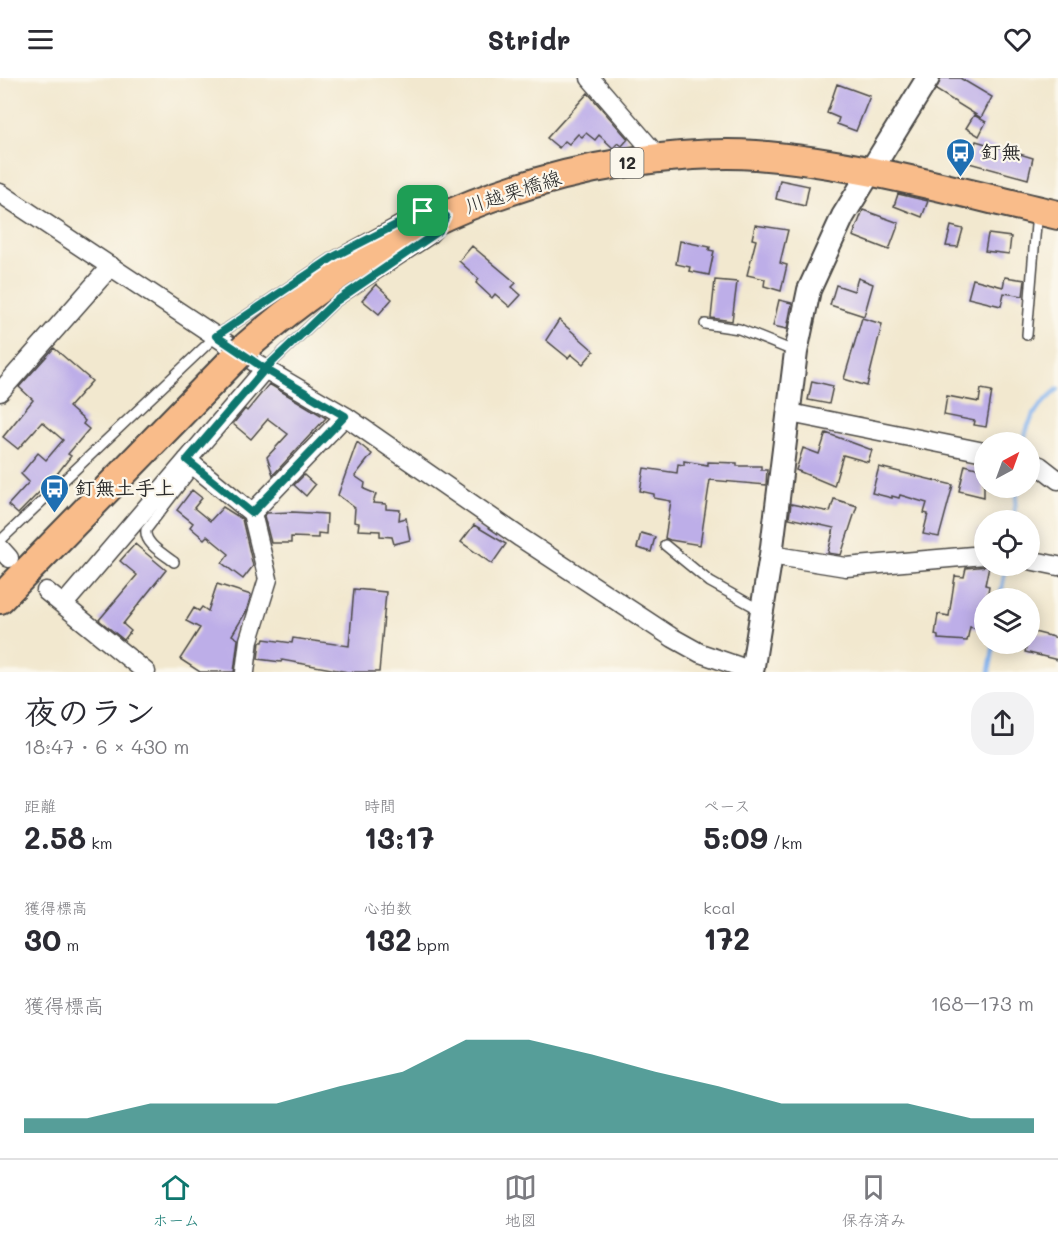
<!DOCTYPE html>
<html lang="ja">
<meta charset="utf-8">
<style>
:root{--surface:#fff;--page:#f2f2f3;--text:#2b2b33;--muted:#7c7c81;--line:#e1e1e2;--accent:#0f766e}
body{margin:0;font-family:Mali,"Klee One",sans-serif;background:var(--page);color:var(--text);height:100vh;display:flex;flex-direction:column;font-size:22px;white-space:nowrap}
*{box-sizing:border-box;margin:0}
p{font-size:20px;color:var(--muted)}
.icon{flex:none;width:33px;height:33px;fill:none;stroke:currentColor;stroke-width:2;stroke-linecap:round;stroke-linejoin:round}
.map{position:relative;height:594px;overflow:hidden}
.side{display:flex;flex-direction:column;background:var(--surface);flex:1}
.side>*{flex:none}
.needle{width:39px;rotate:41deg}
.controls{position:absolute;left:974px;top:354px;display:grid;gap:12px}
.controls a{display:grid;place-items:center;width:66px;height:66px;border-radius:50%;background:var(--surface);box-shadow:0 3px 15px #0003;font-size:30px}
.pin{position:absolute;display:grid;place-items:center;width:51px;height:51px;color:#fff;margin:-26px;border-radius:12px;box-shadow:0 3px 9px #0006}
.round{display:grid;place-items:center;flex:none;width:63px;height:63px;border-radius:24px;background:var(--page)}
.overview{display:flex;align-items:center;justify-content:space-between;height:102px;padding:0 24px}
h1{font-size:33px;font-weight:800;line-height:45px}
.figures{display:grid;grid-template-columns:repeat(3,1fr);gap:9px;height:102px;padding:6px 24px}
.figures div{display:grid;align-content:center}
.figures b{font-size:30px;font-weight:800}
.figures small{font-size:16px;font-weight:400}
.figures p{font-size:16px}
.chart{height:168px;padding:12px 24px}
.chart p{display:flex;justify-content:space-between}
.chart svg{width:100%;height:108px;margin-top:6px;fill:var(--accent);opacity:.7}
header{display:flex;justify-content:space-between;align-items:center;height:78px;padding:0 24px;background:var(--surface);font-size:27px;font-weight:800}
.dock{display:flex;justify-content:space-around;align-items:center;height:84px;border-top:2px solid var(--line);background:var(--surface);font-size:16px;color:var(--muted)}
.dock a{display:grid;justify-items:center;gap:3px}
.dock .selected{color:var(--accent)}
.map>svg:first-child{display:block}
</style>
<header><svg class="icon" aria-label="menu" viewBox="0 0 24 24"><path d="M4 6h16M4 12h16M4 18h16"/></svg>Stridr<svg class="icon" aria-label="heart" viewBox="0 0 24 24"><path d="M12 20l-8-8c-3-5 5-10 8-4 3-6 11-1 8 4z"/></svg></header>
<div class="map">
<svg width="1058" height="594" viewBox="0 0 1058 594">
<rect width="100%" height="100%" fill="#fbf7ec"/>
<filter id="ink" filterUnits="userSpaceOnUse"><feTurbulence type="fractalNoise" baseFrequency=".0167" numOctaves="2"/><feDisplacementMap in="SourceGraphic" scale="12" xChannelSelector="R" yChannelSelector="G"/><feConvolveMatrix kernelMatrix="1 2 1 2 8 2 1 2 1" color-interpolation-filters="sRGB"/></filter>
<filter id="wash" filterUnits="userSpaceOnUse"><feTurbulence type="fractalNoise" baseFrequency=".008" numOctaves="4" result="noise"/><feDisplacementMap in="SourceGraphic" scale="24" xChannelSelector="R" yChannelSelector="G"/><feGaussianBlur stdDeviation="1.35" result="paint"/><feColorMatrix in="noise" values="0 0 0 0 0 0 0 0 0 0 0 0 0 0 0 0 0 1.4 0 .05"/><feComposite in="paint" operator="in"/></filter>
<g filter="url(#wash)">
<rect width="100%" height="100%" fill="#f2e8cf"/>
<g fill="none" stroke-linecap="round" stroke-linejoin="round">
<!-- stream -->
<path stroke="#83b3ee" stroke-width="4.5" d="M1024,364C1027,341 1040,326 1058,311
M1013,442L1018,410
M1000,520L1006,488
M989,594L994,566"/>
</g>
<g id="blocks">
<!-- building -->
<path fill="#bdaee8" d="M941,0H960L992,19L981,40L936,12Z
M837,6L870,18L856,53L837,46L839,40L827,35Z
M588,15L628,61L622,68L618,65L613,70L599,57L595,62L586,55L582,59L578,56L569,66L565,63L559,70L547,60Z
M974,37L986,44L979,58L966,50Z
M976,63L1033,80L1028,101L969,85Z
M780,102L809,108L805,128L776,121Z
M898,116L928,123L922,139L894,128Z
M863,132L899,145L889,172L853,158Z
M755,147L788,152L780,185L787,187L781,213L764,208L765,201L747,197L756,162L752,161Z
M951,148L963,151L958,169L946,168Z
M988,156L1011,159L1009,176L985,173Z
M680,163L710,169L709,172L714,173L709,197L689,193L690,189L676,186Z
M472,168L516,205L512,209L521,217L510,229L495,216L492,220L476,205L479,201L459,183Z
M1005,199L1025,202L1023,218L1004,215L1001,228L968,220L973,201L1003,209Z
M858,200L873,206L864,238L830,227L836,207L854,213Z
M715,202L737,204L732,243L711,240Z
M376,206L392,221L379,236L362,222Z
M779,222L792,225L787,251L773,248Z
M862,240L882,246L867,308L844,301Z
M559,242L594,273L583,286L571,276L568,280L546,262Z
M54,270L92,303L69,329L85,343L83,346L89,351L68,376L71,378L57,396L18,436L8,427L29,404L21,396L38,375L46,382L63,362L42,344L18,371L3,359L33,322L19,309Z
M812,303L833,308L829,326L808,322Z
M269,306L326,340L273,397L267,379L288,356L268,341L251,361L233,346L245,331L247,333Z
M981,311L992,313L986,349L974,347L975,343L944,337L947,318L979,324Z
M826,355L872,372L868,384L843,377L834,408L796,392L803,370L819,376Z
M357,364L372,376L355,398L365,405L364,411L376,416L373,425L386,426V431L400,432L399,442L406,440L410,462L394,466L392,459L380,458V453L358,452L359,445L354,444L355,430L338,417Z
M684,383L708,387V384L737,385V388H761V392H767L766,407L710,402L700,467L670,462L665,460L671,423L654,420V416L640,413L644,390L677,395L678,386L684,387Z
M965,387L984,392V419L959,413Z
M879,389L953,407L939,459L923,456L928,436L924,435L927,425L900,417L899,420L892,418V420L872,415Z
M304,397L315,407L306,418L294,407Z
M192,412L202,420L194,430L210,443L223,429L242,441L253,488L243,501L222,485L229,476L207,458L204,461L190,449L193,445L177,432Z
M834,421L857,428L841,477L828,475L834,450L789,440L791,426L830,434Z
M292,434L327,436L326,456L318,455V460L291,459V465H271L264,438L267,435Z
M474,447L506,466L492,486L461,464Z
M978,451L984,452V466H975Z
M641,455L655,459L651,474L637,470Z
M135,466L166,492L123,546L131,553L124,562L99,542L137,497L120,483Z
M989,488L985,507L989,508L987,520H984V539H980L978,551L970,549L967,563L938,561V558L935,557L938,536L949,538L955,498L964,499L966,490Z
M217,506L251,517L246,534L232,557L238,561L234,594H200L180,581L200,550L186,543L194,530L199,533L202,529L208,533Z
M354,511L386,514L379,594H348L282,582L281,584L258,581L260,564H263L264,561L292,565L293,560L349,568Z
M1030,553L1058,560V582L1025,574Z"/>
</g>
</g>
<g filter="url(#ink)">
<use href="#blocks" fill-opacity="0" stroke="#494744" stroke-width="1.5"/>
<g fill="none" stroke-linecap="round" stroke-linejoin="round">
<defs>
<path id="service" d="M705,246L739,251L796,274
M1027,257L1037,134
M265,291L335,224L431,161L440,151
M0,463L216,258L335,178L401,142L426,133
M665,467L710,504L762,533
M174,484C164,476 144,466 146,452L189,396L188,385"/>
<path id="minor" d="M590,0L659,80
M0,115L265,291L345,338L521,460L673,560L700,575L752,593
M0,314L111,188
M790,335L984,374
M187,382L252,435
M1029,384L1040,388L1058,402
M0,470L9,480
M771,477L846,489L984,477
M1029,482L1058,488
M46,513L146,594
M64,526L265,291
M245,594L249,562L268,501L252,435L345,338"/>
<path id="tertiary" d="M752,594L771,477L796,274L809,212L843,138L928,0"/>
<path id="primary" d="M247,268C360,169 480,107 629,84C671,78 713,74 756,77C858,85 958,114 1058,137
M0,521L234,281"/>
</defs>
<!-- service casing -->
<use href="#service" stroke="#494744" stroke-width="12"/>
<!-- minor casing -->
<use href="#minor" stroke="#494744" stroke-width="21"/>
<!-- tertiary casing -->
<use href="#tertiary" stroke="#494744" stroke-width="26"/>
<!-- primary casing -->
<use href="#primary" stroke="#494744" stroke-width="32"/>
<!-- service -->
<use href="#service" stroke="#fff" stroke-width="9"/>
<!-- minor -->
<use href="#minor" stroke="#fff" stroke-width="18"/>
<!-- tertiary -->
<use href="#tertiary" stroke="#fff" stroke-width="22"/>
<!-- primary -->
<use href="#primary" stroke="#f9bc8a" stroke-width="28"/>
<defs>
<path id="primary-bridge" d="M234,281L247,268"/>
</defs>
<!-- primary-bridge casing -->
<use href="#primary-bridge" stroke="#494744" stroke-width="32" stroke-linecap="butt"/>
<!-- primary-bridge -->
<use href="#primary-bridge" stroke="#f9bc8a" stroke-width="28"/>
</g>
</g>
<g fill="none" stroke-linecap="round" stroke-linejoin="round" filter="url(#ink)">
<defs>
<path id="route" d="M423,133L335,178L216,258L265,291L187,382L252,435L345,338L265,291L335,224L439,153L446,138L423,133"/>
</defs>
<!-- route casing -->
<use href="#route" stroke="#fff" stroke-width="12"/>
<!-- route -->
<use href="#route" stroke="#0f766e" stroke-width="8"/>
</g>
<!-- icons -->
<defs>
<symbol id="bus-pin" viewBox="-11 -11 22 30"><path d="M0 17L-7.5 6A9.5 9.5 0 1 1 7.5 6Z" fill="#1f6fb2" stroke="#fbf7ec"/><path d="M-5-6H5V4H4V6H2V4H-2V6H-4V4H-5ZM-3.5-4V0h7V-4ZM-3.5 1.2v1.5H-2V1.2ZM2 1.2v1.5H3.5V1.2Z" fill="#fff"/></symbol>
</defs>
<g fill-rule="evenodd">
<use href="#bus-pin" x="944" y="58" width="33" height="45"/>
<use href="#bus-pin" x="38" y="394" width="33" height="45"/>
</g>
<g text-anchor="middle" stroke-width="4.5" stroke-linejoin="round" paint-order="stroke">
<!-- shield labels -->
<rect fill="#fbf7ec" stroke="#696865" stroke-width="1.5" x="610.5" y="70" width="33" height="30" rx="4.5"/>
<g font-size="18" font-weight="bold" fill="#2b2b2b">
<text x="627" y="91">12</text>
</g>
<!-- poi labels -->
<g font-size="20" font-weight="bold" fill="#2b2b2b" stroke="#fbf7ec" text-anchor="start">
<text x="981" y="81">釘無</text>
<text x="75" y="417">釘無土手上</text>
</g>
<!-- street labels -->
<g font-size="20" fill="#2b2b2b" stroke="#fbf7ec">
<text transform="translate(513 114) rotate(-18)" y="7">川越栗橋線</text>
</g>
</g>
</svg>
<div class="controls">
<a><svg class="needle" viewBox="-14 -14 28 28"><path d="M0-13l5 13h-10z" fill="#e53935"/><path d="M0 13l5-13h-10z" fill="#7c7c81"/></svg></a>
<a><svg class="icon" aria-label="locate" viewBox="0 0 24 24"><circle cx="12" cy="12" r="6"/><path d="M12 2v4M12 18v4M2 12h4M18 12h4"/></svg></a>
<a><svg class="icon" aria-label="layers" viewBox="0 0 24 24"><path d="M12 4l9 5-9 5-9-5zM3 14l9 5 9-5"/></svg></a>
</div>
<div class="pin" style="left:423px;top:133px;background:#1e9e55"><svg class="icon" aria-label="arrive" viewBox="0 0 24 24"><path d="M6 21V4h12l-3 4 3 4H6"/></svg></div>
</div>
<section class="side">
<div class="overview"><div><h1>夜のラン</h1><p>18:47 · 6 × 430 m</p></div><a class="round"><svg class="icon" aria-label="share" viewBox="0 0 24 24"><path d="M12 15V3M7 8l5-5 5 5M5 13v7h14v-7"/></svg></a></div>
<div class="figures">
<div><p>距離</p><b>2.58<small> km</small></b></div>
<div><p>時間</p><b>13:17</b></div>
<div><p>ペース</p><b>5:09<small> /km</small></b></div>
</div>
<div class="figures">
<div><p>獲得標高</p><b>30<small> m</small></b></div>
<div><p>心拍数</p><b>132<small> bpm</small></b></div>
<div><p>kcal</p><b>172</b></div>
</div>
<div class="chart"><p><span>獲得標高</span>168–173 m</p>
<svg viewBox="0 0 160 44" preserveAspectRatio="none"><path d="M0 44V38L10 38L20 32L30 32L40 32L50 25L60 19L70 6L80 6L90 12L100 19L110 25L120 32L130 32L140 32L150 38L160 38V44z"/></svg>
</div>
</section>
<nav class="dock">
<a class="selected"><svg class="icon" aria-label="home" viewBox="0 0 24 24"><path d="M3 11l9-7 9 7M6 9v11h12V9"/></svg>ホーム</a>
<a><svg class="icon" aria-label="map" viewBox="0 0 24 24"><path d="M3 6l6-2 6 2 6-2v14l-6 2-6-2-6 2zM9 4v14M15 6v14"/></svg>地図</a>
<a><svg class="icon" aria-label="saved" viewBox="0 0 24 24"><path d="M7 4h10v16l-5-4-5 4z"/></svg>保存済み</a>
</nav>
